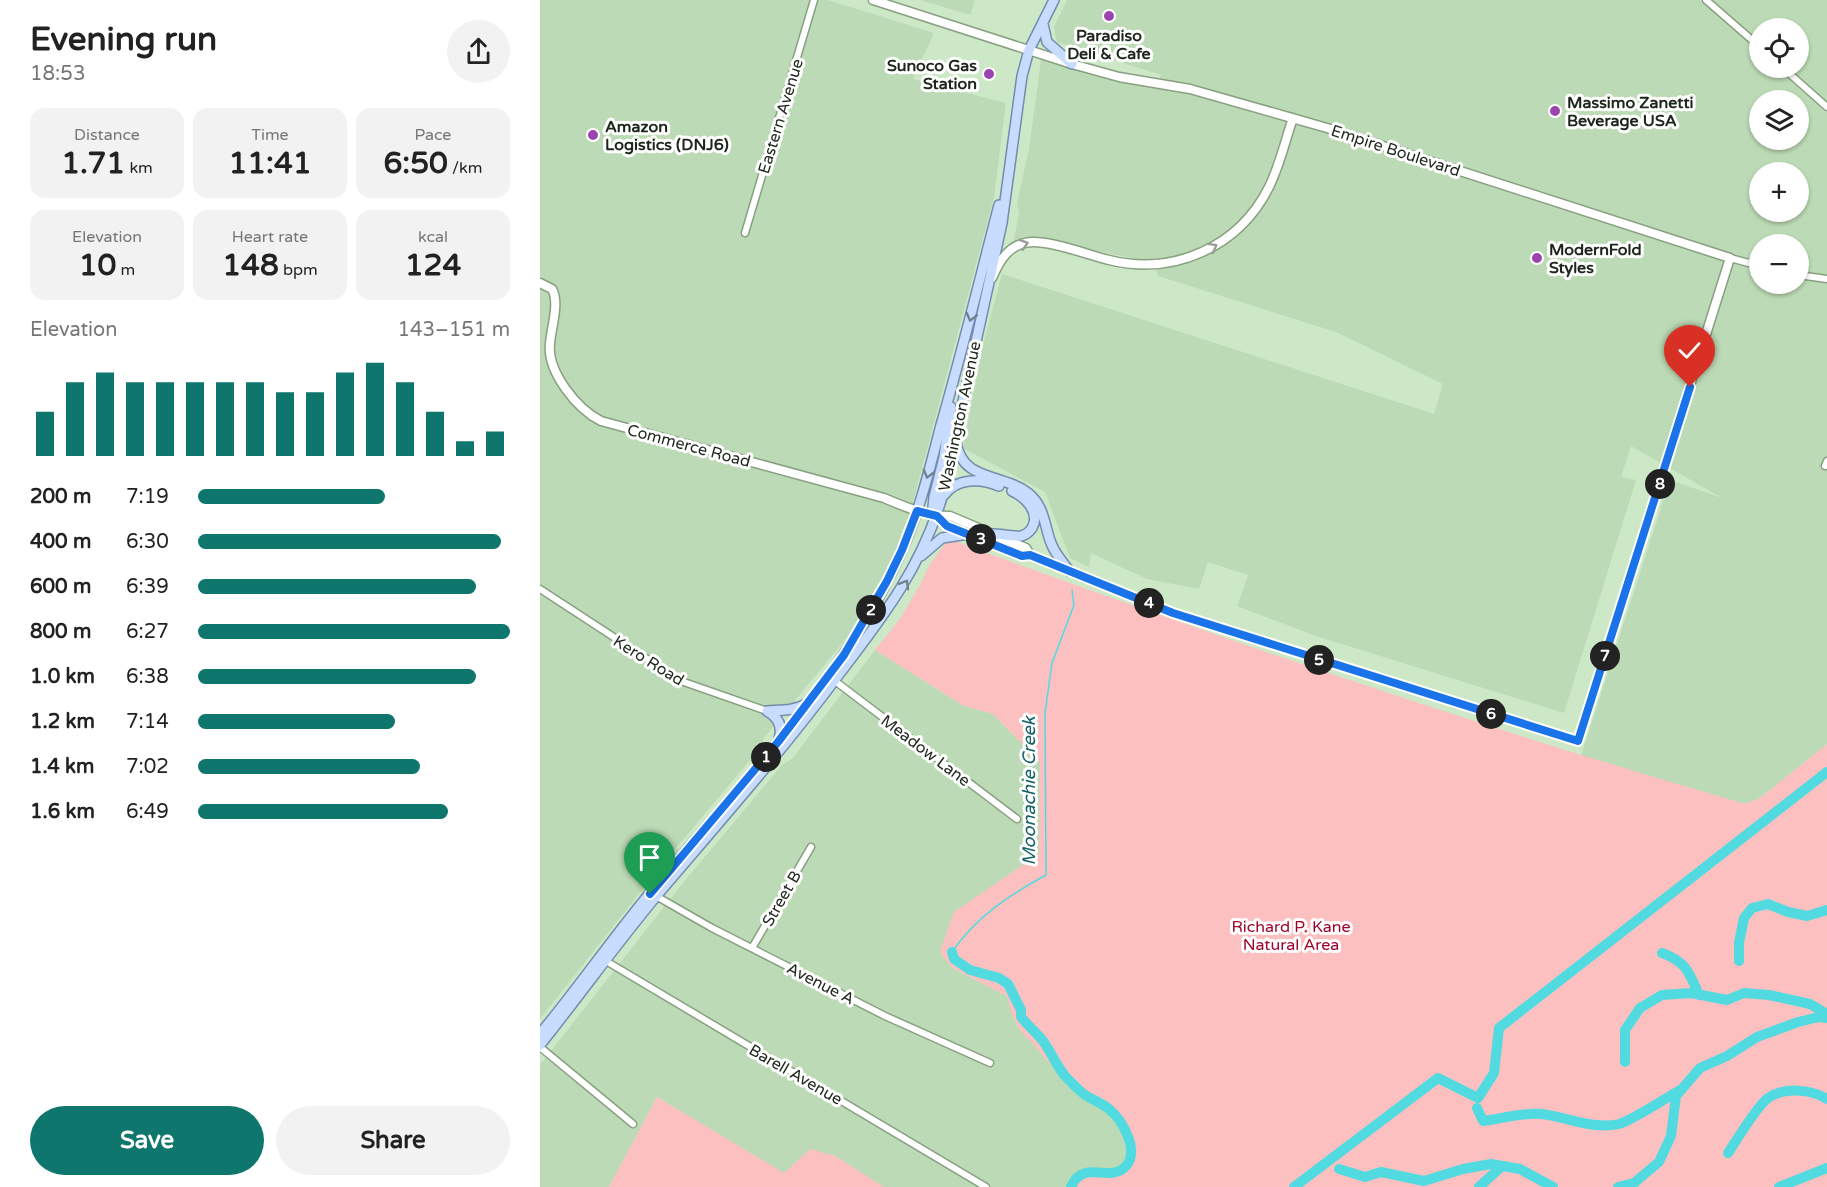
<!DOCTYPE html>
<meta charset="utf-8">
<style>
:root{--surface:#fff;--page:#f2f2f2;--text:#222;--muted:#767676;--accent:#0f766e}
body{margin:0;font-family:"Varela Round",sans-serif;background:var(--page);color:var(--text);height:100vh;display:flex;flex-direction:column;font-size:22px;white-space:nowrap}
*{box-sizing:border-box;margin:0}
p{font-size:20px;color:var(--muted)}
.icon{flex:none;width:33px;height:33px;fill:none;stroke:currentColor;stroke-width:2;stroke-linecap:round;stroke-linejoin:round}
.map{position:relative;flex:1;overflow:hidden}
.details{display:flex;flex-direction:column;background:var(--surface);width:540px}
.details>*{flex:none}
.fabs{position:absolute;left:1209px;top:18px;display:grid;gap:12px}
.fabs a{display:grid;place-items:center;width:60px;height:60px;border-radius:50%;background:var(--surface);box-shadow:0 2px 4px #0004;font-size:30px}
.pin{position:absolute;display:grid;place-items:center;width:51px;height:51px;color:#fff;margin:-62px -26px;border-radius:50% 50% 50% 0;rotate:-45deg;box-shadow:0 0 6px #0007}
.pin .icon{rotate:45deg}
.km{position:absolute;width:30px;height:30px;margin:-15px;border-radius:50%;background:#222;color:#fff;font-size:16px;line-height:30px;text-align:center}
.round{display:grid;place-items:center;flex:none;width:63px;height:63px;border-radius:32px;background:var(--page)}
.summary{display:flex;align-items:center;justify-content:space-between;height:102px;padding:0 30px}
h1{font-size:33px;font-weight:800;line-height:45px}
.stats{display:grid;grid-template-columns:repeat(3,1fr);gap:9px;height:102px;padding:6px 30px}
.stats div{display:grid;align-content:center;border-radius:15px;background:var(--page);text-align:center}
.stats b{font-size:30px;font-weight:800}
.stats small{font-size:16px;font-weight:400}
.stats p{font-size:16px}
.chart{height:168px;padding:12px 30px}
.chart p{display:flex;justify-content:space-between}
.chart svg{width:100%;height:108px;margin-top:6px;stroke:var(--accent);stroke-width:6}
.primary-button{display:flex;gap:12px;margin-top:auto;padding:12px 30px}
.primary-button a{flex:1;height:69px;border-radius:36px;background:var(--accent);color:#fff;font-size:24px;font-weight:800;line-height:69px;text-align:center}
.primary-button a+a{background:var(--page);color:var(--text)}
ul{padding:0 30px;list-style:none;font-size:20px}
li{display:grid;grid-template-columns:96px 72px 1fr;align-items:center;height:45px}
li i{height:15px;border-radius:8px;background:var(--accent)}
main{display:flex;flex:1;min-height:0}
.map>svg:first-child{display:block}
</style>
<main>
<section class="details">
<div class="summary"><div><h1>Evening run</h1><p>18:53</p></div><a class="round"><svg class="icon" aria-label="share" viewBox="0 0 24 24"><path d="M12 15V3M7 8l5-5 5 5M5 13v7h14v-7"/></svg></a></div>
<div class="stats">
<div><p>Distance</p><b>1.71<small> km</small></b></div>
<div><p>Time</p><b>11:41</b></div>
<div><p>Pace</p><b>6:50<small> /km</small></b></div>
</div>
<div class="stats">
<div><p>Elevation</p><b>10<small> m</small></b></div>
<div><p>Heart rate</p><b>148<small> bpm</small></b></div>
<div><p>kcal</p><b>124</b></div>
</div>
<div class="chart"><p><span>Elevation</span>143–151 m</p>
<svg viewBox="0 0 160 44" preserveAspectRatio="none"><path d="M5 44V26M15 44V14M25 44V10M35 44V14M45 44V14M55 44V14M65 44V14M75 44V14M85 44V18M95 44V18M105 44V10M115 44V6M125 44V14M135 44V26M145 44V38M155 44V34"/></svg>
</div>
<ul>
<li><b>200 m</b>7:19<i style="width:60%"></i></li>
<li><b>400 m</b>6:30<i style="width:97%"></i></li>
<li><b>600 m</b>6:39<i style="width:89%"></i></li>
<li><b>800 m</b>6:27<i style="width:100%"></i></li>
<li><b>1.0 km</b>6:38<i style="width:89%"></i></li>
<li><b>1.2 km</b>7:14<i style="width:63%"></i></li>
<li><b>1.4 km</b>7:02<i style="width:71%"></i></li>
<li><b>1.6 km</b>6:49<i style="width:80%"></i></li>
</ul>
<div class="primary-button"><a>Save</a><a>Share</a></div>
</section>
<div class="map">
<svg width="1287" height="1187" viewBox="0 0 1287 1187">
<rect width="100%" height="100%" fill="#cde8c6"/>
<!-- built -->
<path fill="#bcdab5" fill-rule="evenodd" d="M0,0H288L394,33L373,79L466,103L454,197L375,494L367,524L347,573L319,623L223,739L220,748L121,866L0,1019Z
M380,0H435L430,15Z
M527,0H1287V744L1220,798L1205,804L1041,756L1130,480L1182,498L1091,446L1081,477L1096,480L1024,713L776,636L697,606L708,575L668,562L659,589L607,579L551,553L549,567L530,558L505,492L423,448L442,349L462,274L894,414L903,384L796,332L618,276L614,263L498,238L471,253L479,214L477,203L489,149L502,52L619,82L621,75L517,42L514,27ZM1220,28H1258V68H1220ZM1220,100H1258V140H1220ZM1220,172H1258V212H1220ZM1220,244H1258V284H1220Z
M335,650L424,706L453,714L500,762L499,854L414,912L412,968L467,996L477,1026L582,1115L597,1153L590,1170L537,1187H344L295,1156L244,1174L117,1097L69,1187H0V1065L142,884L242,765L252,759Z"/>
<!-- green -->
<path fill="#fcc0c0" d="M409,539C671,636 937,726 1205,804L1220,798L1287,744V1187H531C543,1157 576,1187 588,1162C597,1146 582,1120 569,1109C555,1097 537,1090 524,1078C512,1068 503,1055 493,1044C488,1038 481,1033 478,1026C472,1018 470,1006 467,996L412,968L400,952L414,912L499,854L500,762L453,714L424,706L335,650L359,620L380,585L390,564Z
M117,1097L244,1173L270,1149L295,1156L344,1187H69Z"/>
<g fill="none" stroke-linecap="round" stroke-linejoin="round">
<!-- stream -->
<path stroke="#51dbe1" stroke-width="1.5" d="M412,952C436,917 469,895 506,875L505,713L512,663L534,605L532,590"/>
<!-- river -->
<path stroke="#51dbe1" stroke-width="10" d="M412,952L414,959L430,970L459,978L468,984L481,1010V1017C488,1026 497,1033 503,1041C511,1052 516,1065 525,1076C531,1082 538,1090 545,1095C553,1100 562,1103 569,1109C582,1120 600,1150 586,1166C570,1184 543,1158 531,1187
M1122,953C1146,961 1150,974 1159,995
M1199,961V943L1204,918L1212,908L1228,904L1248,912L1267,916L1287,910
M1085,1062V1030L1100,1008L1122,995L1151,993L1187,1000L1204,993L1229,995L1270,1004L1287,1014
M937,1108L943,1121C962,1119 982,1112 1002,1114C1027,1117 1053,1130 1079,1124C1093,1120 1126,1098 1140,1090
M1188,1153C1196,1141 1217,1106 1228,1098C1244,1087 1271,1089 1287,1099
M799,1169L825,1177L841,1172L884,1181L923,1169L951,1164L980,1169L1013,1187
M754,1187L898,1078L938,1098L954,1073L959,1028L1287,772
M939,1187L962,1166
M1078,1187L1094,1183L1119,1162L1131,1136L1136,1096L1160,1068L1187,1056L1217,1037L1258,1022L1279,1017L1287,1018
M1239,1187L1287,1168"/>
<defs>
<path id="street" d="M1166,0L1220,47
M1243,68L1287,107
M205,233L274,0
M1190,258L1220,266
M1258,275L1287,279
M1285,466L1287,461
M0,589L141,681L227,711
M295,681L477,819
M116,896L172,928L345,1016L450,1063
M212,948L271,847
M66,961L446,1187
M0,1047L93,1124"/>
<path id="secondary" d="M333,0L532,64L579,77L650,89L787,128L1190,258L1038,741L633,613L490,555L482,556L407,526L397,516
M452,278C459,262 467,247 485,243C505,238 548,255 569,260C634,276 699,247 729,187C740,165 745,141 753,118
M0,283L12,289C20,303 11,328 10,344C7,372 37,409 61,421L344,498C365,507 386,516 410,516L486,548L490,555"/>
<path id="primary" d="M503,24L507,42L532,64
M416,442C422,482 462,473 488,493C505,507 504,525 511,543C515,554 523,562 529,571
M404,495C417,478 440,478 459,486
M397,516L393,507L394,497L404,457L411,407
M453,534C461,534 473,537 481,536C486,535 490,531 492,528C501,512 485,497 472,491
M381,556L402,538L429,534
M227,711C241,710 254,711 266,704
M227,711C238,717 243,726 239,739
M0,1034C38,988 72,939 110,893C201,784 304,681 362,550C380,510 390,467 401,425C422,352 440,278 459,205
M0,1045C40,995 77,943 118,894C180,821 243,750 300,673C343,617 382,566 402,497L462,223L482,76L489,50L514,0"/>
</defs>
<!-- street casing -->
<use href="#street" stroke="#88a081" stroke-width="9"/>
<!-- secondary casing -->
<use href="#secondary" stroke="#88a081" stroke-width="11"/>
<!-- primary casing -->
<use href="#primary" stroke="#728dae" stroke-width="12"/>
<!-- street -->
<use href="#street" stroke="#fff" stroke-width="6"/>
<!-- secondary -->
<use href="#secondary" stroke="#fff" stroke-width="8"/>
<!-- primary -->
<use href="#primary" stroke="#c7dcfe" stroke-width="9"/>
</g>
<!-- one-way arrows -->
<defs><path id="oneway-chevron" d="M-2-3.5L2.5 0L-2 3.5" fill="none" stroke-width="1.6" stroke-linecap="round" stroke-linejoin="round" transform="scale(1.5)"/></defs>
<g stroke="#999d98">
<use href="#oneway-chevron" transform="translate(484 244) rotate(-16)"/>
<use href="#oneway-chevron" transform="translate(673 247) rotate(-29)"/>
</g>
<g stroke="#72818c">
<use href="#oneway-chevron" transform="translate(431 317) rotate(104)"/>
<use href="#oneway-chevron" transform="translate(388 474) rotate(106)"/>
<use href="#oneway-chevron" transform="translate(365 584) rotate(-60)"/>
</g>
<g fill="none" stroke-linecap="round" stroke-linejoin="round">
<defs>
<path id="route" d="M110,894L238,742L304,655L347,581L362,550L377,511L397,516L407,526L482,556L490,555L633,613L1038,741L1150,387"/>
</defs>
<!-- route casing -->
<use href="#route" stroke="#fff" stroke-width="12"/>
<!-- route -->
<use href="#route" stroke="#1a73e8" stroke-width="8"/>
</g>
<!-- markers -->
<g fill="#9b44b0" stroke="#fff" stroke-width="2">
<circle cx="569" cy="16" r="6"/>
<circle cx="449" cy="74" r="6"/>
<circle cx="1015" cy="111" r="6"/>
<circle cx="53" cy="135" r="6"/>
<circle cx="997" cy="258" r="6"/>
</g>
<g text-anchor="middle" stroke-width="6" stroke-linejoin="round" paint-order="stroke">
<!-- poi labels -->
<g font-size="16" font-weight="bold" fill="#1c261a" stroke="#fff" text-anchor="start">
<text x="569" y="41" text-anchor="middle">Paradiso<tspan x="569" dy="18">Deli &amp; Cafe</tspan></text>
<text x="437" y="71" text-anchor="end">Sunoco Gas<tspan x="437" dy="18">Station</tspan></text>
<text x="1027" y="108">Massimo Zanetti<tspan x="1027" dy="18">Beverage USA</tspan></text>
<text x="65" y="132">Amazon<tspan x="65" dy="18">Logistics (DNJ6)</tspan></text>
<text x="1009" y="255">ModernFold<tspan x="1009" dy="18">Styles</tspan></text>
</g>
<!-- street labels -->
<g font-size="16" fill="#1c261a" stroke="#fff">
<text transform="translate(240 116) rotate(-73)" y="6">Eastern Avenue</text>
<text transform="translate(856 150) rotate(18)" y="6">Empire Boulevard</text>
<text transform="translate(419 416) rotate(-78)" y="6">Washington Avenue</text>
<text transform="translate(149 445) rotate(15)" y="6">Commerce Road</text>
<text transform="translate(109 660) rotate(32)" y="6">Kero Road</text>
<text transform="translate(386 750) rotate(37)" y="6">Meadow Lane</text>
<text transform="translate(241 898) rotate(-60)" y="6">Street B</text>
<text transform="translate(281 983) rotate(27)" y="6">Avenue A</text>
<text transform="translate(256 1074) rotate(30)" y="6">Barell Avenue</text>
</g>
<!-- park labels -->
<g font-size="16" fill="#9f042a" stroke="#fff">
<text x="751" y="932">Richard P. Kane<tspan x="751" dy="18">Natural Area</tspan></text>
</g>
<!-- water labels -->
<g font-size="18" font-style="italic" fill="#146265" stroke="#fff">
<text transform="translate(489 791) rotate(-90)" y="6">Moonachie Creek</text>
</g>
</g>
</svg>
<div class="fabs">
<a><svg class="icon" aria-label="locate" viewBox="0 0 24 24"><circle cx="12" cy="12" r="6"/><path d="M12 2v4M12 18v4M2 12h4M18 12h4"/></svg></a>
<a><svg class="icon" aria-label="layers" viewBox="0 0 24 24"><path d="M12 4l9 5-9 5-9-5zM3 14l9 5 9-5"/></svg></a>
<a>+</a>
<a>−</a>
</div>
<div class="pin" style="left:110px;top:894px;background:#1e9e55"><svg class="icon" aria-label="arrive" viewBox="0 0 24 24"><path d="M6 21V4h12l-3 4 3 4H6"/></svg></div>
<div class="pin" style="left:1150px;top:387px;background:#d93025"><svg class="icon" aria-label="check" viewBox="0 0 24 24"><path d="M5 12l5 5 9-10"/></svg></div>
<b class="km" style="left:226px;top:757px">1</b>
<b class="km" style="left:331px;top:610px">2</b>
<b class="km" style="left:441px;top:539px">3</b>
<b class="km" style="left:609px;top:603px">4</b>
<b class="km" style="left:779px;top:660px">5</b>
<b class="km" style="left:951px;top:714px">6</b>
<b class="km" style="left:1065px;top:656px">7</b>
<b class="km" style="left:1120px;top:484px">8</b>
</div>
</main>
